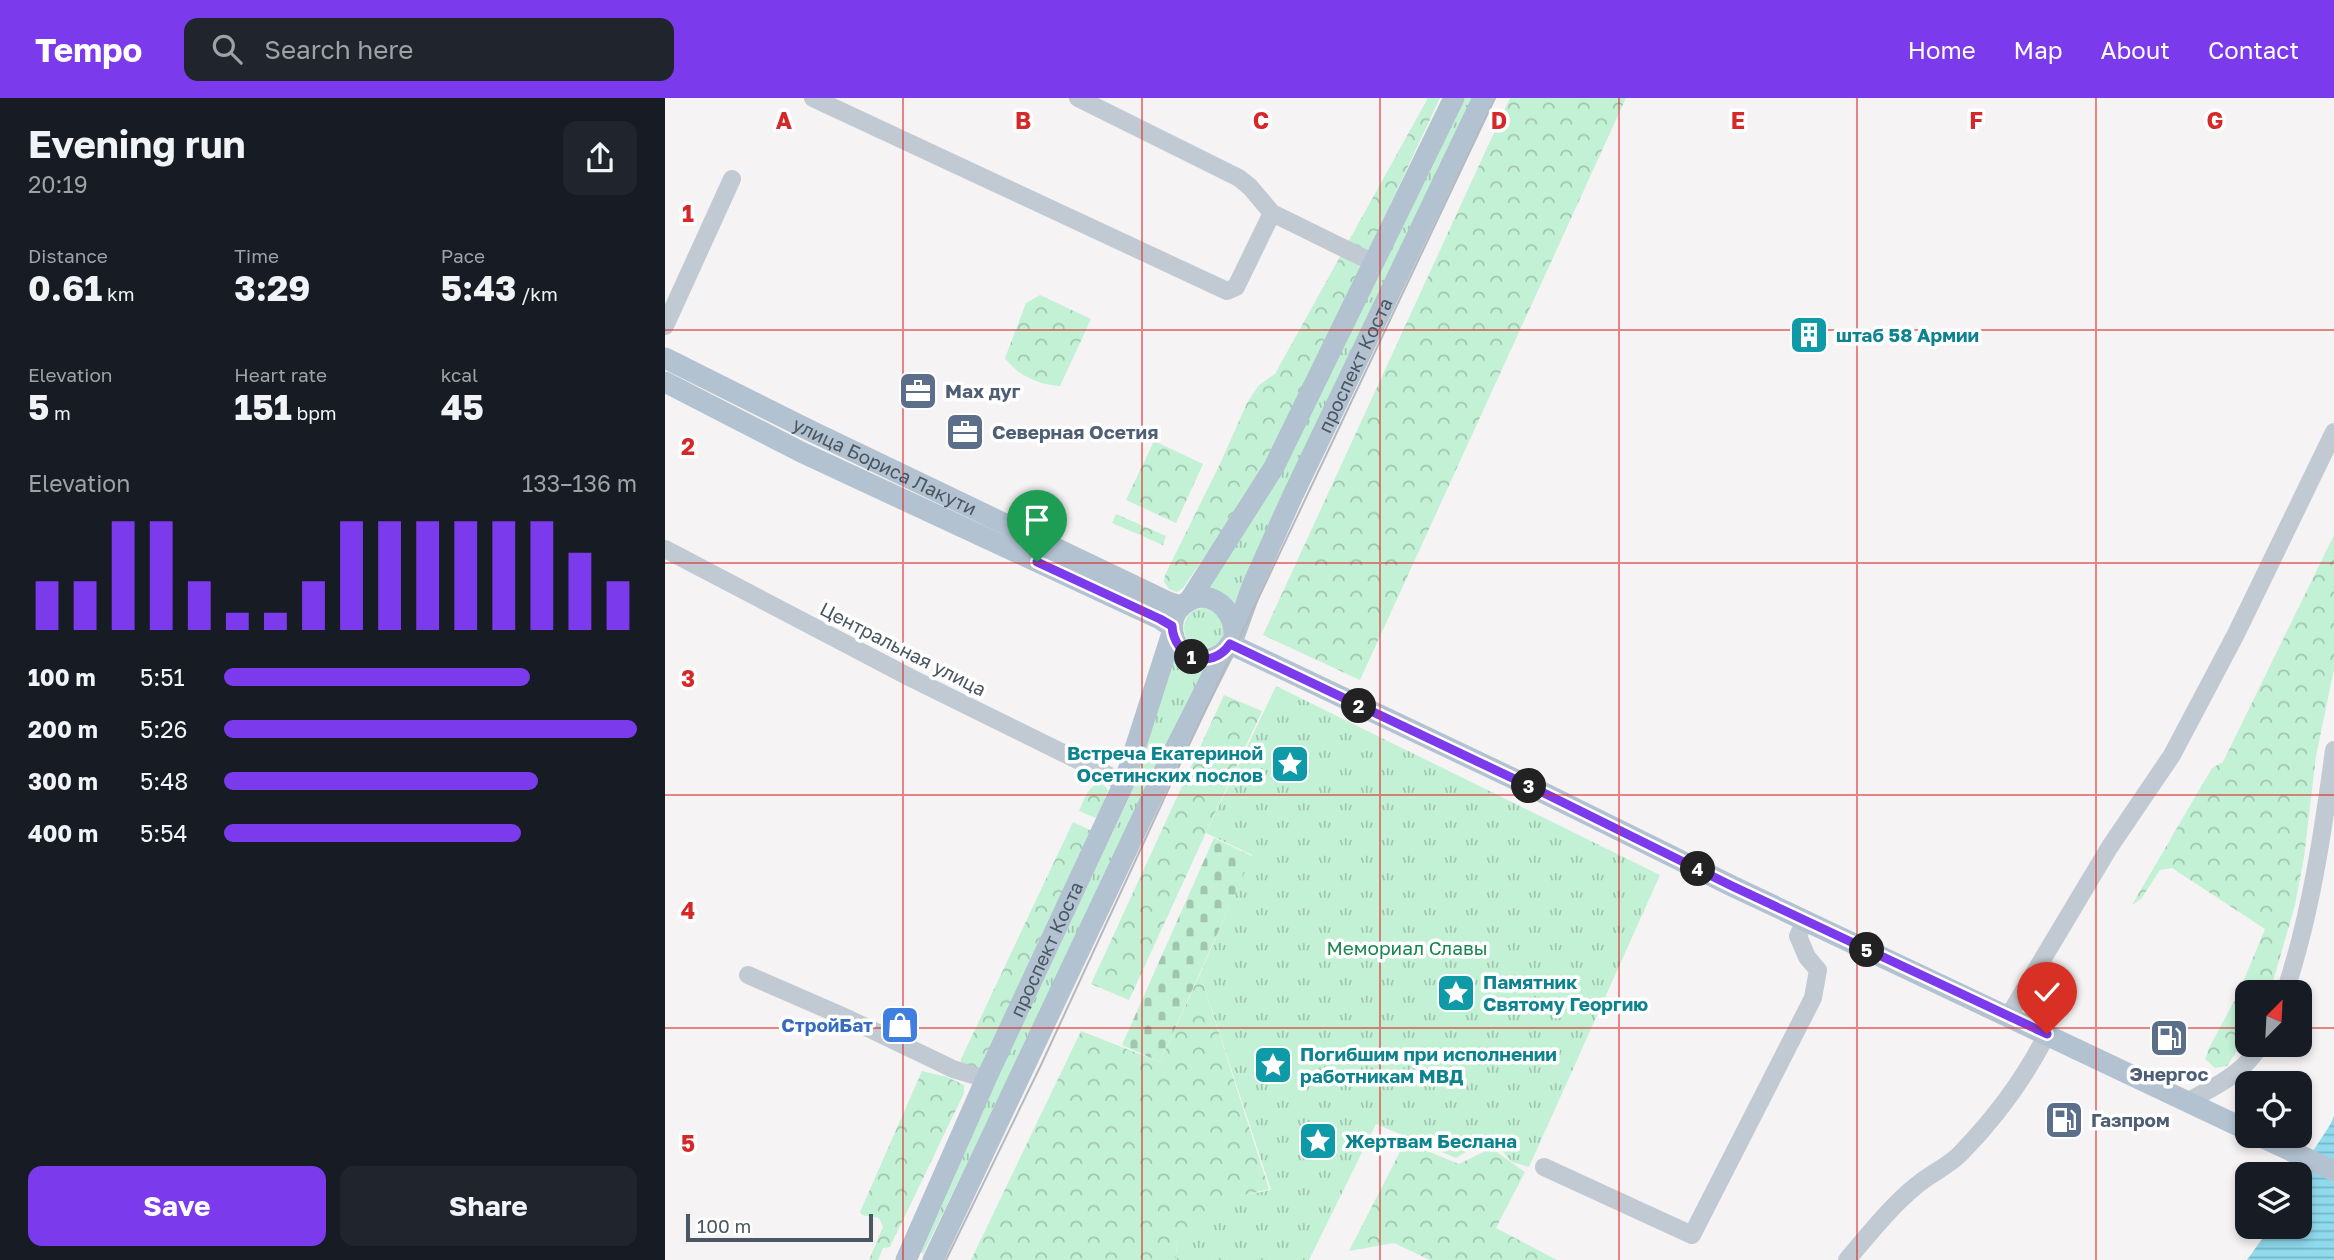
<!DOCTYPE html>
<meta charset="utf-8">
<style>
:root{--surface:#171b24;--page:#20242c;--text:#f1f3f6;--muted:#9ea1a6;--accent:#7c3aed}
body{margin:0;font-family:"Golos Text",sans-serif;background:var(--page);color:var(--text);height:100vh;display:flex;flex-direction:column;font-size:26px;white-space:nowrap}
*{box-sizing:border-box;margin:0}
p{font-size:23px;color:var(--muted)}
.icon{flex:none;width:38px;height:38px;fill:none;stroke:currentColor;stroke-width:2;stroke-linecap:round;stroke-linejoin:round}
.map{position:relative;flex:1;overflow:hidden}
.side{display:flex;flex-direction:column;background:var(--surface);width:665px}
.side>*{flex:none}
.needle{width:46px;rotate:24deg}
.fabs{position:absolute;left:1570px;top:882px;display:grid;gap:14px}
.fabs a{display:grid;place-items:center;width:77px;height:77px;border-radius:14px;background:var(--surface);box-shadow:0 4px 10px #0003;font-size:35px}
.scale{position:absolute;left:21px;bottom:18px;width:187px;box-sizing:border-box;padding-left:7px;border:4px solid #4a5661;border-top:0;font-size:19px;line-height:24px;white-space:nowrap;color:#4a5661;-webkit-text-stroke:5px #fff;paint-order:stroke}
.pin{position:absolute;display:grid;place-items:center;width:60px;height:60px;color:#fff;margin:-72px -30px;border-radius:50% 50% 50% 0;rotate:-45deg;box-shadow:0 0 7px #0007}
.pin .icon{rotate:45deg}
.km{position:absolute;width:35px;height:35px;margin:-18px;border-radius:50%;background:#222;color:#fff;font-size:19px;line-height:35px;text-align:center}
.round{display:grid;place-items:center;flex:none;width:74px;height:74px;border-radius:14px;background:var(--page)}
.head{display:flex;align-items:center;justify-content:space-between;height:119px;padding:0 28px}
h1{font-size:38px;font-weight:700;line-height:52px}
.figures{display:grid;grid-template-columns:repeat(3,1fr);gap:10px;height:119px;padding:7px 28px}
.figures div{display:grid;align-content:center}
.figures b{font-size:35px;font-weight:700}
.figures small{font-size:19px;font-weight:400}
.figures p{font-size:19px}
.chart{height:196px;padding:14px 28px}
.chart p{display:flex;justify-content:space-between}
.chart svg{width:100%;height:126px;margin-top:7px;stroke:var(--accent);stroke-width:6}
.action{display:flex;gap:14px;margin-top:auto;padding:14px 28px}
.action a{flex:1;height:80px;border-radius:14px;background:var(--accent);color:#fff;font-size:28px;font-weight:700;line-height:80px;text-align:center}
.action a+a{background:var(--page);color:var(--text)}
ul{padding:0 28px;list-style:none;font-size:23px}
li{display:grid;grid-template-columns:112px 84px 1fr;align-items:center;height:52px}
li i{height:18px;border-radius:9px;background:var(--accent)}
header{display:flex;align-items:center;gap:42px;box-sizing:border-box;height:98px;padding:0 35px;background:var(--accent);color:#fff}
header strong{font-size:33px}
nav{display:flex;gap:38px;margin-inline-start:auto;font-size:24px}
.search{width:490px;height:63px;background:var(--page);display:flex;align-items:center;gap:18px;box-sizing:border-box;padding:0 24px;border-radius:14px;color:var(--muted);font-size:26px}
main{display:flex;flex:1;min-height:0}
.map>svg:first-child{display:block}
</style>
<header>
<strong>Tempo</strong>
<div class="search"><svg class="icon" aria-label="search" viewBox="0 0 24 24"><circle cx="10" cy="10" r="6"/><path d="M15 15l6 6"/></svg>Search here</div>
<nav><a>Home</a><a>Map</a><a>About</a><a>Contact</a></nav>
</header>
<main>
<section class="side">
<div class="head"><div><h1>Evening run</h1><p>20:19</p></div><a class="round"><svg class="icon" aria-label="share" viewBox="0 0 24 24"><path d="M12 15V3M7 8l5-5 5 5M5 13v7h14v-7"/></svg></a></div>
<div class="figures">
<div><p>Distance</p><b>0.61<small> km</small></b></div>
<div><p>Time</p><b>3:29</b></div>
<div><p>Pace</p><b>5:43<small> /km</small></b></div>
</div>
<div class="figures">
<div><p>Elevation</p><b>5<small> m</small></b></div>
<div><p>Heart rate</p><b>151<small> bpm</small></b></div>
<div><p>kcal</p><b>45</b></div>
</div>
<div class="chart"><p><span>Elevation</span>133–136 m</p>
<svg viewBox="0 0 160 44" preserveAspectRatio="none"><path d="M5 44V27M15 44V27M25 44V6M35 44V6M45 44V27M55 44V38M65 44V38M75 44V27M85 44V6M95 44V6M105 44V6M115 44V6M125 44V6M135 44V6M145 44V17M155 44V27"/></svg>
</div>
<ul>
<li><b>100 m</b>5:51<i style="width:74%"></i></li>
<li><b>200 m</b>5:26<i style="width:100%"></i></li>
<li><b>300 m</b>5:48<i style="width:76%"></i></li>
<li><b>400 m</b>5:54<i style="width:72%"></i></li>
</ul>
<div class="action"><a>Save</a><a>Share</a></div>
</section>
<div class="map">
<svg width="1669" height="1162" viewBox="0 0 1669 1162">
<defs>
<pattern id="grass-tufts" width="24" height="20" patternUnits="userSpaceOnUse" patternTransform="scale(1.75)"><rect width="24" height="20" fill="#c3f1d5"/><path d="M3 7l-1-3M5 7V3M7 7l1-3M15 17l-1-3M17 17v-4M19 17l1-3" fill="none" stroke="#a0c6b0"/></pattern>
<pattern id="forest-crowns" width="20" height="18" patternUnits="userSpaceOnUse" patternTransform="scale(1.75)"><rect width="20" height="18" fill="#c3f1d5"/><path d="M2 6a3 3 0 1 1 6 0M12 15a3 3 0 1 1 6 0" fill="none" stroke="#a0c6b0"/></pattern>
<pattern id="cemetery-stones" width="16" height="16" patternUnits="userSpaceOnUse" patternTransform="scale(1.75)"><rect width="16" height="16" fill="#c3f1d5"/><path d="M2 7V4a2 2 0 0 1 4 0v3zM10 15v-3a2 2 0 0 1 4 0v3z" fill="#a0c6b0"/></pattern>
<pattern id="water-rules" width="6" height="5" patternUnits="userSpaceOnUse" patternTransform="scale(1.75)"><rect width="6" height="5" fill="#90daee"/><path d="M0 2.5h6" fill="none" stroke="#78b4c4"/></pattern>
</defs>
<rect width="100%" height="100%" fill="#f5f3f3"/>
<!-- grass -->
<path fill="url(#grass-tufts)" d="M797,0H810L570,512L539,494Z
M519 530a20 20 0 1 1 40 0a20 20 0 1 1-40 0Z
M509,551L545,567L258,1156L252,1152L469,689Z
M611,588L995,777L864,1069L847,1064L825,1039L791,1060L711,1026L644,1162H511L512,1143L563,1100L606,1092L535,876L587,757L541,735Z"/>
<!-- forest -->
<path fill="url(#forest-crowns)" d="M763,0H775L604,365L518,490L512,494L504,491L499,484L500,477L555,366L582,305L594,287L610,276Z
M845,0H961L695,582L598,537Z
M375,197L426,221L395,288C374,287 352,277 340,260L361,205Z
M489,343L538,366L511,425L461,402Z
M451,416L501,438L498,447L447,425Z
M1669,437V571L1651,658L1639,759L1630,807L1605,894H1582V938L1562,968L1550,970L1540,961L1545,948L1573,896L1600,831L1507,770L1495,772L1476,801L1467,807L1547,670L1558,664Z
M559,597L597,613L464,902L426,886Z
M434,685L439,687L443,692L433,721L414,713C419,703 422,689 434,685Z
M408,724L429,734L319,971L295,969L296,961Z
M535,876L604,1091L563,1101L512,1143L511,1162H306L416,933L495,964Z
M257,973L282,979L299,987V995L225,1149L218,1150L213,1162H204L218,1129L214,1120L197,1117L195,1114Z
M740,1044L794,1066L826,1050L860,1074L831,1130L892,1162H765L729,1145L684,1153Z"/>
<!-- cemetery -->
<path fill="url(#cemetery-stones)" d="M549,740L587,758L495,964L457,947Z"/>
<!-- water -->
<path fill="url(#water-rules)" d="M1669,1018V1162H1582L1602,1134L1603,1129H1634L1633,1076L1665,1027Z"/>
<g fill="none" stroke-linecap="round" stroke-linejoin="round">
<!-- minor -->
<path stroke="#c1cad2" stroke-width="18" d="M148,0L562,193L571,189L607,115
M413,0L574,80L585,89L607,115L709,165
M0,228L67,81
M0,451L246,580L459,685
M83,877L184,921L288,971L321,981
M1620,894C1646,816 1658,734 1669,652
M1343,919L1444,750L1507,657L1571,536L1669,334
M1522,1004C1550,988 1579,976 1595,947
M879,1069L1027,1137L1148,900L1153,872L1142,859L1133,838L1140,823
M1182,1162C1204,1136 1226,1108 1252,1087C1266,1075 1284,1068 1296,1055C1330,1020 1360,980 1382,936"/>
<!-- major -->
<g stroke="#b3c2d1" stroke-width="21">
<path id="s1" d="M0,260L146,333L503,504L516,508"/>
<path d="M0,284L136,354L495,521L507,529"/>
<path d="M524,503L609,369L789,0"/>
<path d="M565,546L883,697L1067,788L1582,1032"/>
<path d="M559,554C548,561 536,565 524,558C506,548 501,521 518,507C542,487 569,509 569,536"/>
<path d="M1594,1038L1669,1073"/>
<path id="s2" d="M241,1162L321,981L459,685L507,535"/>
<path id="s3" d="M268,1162L503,665L559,554L568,542L588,486L628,397L818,0"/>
</g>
<!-- tram -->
<path stroke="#b5b8bd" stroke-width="2" d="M281,1162L376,967L515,666L830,0"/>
</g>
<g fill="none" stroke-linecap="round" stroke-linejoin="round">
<defs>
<path id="route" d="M372,464L495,521L507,528C509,560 546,574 565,546L883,697L1067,788L1382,936"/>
</defs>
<!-- route casing -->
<use href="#route" stroke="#fff" stroke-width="14"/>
<!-- route -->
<use href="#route" stroke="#7c3aed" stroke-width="9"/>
</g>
<!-- grid -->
<path fill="none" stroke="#d62828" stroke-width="2" stroke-opacity="0.55" d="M238,0V1162M477,0V1162M715,0V1162M954,0V1162M1192,0V1162M1431,0V1162M0,232H1669M0,465H1669M0,697H1669M0,930H1582M1634,930H1669"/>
<!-- icons -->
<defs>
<symbol id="building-square" viewBox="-11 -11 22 22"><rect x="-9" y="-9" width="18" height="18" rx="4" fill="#0f9aa8" stroke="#fff"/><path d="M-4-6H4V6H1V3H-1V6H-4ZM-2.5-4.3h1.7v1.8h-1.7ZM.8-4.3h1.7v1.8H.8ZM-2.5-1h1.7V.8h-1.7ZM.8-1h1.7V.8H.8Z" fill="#fff"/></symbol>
<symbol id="office-square" viewBox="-11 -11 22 22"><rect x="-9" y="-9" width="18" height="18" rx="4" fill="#5c6f8a" stroke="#fff"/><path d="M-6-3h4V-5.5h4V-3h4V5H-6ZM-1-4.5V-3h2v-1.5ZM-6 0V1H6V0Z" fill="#fff"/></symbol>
<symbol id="sight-square" viewBox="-11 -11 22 22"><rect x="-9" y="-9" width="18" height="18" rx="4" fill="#0f9aa8" stroke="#fff"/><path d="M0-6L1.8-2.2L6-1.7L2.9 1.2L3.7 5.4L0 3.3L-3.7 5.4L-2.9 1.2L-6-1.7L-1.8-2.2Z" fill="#fff"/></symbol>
<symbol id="shop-square" viewBox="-11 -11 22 22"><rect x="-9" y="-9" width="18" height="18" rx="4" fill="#3f7fe0" stroke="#fff"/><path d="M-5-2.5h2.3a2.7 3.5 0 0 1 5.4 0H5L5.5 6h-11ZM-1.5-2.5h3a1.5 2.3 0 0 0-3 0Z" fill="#fff"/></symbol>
<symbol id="fuel-square" viewBox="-11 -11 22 22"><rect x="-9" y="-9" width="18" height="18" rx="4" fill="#5c6f8a" stroke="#fff"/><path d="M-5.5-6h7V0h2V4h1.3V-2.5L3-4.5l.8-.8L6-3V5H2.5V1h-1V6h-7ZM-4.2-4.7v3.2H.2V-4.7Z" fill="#fff"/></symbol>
</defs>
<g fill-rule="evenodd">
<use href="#building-square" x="1122" y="215" width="44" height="44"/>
<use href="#office-square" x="231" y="271" width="44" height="44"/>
<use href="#office-square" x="278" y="312" width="44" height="44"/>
<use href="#sight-square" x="603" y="644" width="44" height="44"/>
<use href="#sight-square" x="769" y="873" width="44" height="44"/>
<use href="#shop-square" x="213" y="905" width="44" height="44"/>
<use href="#fuel-square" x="1482" y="918" width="44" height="44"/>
<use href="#sight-square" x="586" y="945" width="44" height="44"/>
<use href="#fuel-square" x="1377" y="1000" width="44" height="44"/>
<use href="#sight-square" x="631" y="1021" width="44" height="44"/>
</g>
<g text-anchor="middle" stroke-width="7" stroke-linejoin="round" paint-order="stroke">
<!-- culture labels -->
<g font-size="19" font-weight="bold" fill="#0d838f" stroke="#fff" text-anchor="start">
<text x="1171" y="244">штаб 58 Армии</text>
<text x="598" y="662" text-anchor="end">Встреча Екатериной<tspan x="598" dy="22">Осетинских послов</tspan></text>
<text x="818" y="891">Памятник<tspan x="818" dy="22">Святому Георгию</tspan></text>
<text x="635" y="963">Погибшим при исполнении<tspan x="635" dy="22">работникам МВД</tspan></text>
<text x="680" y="1050">Жертвам Беслана</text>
</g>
<!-- street labels -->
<g font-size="19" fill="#4a5661" stroke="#fff">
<text dy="7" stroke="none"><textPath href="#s3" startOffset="990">проспект Коста</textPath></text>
<text dy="7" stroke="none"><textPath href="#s1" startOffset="245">улица Бориса Лакути</textPath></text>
<text transform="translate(238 551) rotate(27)" y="7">Центральная улица</text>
<text dy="7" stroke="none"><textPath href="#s2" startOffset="341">проспект Коста</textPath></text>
</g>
<!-- service labels -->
<g font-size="19" font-weight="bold" fill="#4e5e75" stroke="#fff" text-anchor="start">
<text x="280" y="300">Мах дуг</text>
<text x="327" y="341">Северная Осетия</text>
<text x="1504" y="983" text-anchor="middle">Энергос</text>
<text x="1426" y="1029">Газпром</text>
</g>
<!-- park labels -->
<g font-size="19" fill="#17864f" stroke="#fff">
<text x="742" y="857">Мемориал Славы</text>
</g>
<!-- shop labels -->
<g font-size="19" font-weight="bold" fill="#366cbe" stroke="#fff" text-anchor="end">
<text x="208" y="934">СтройБат</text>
</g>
</g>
<g font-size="23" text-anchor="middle" font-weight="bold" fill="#d62828" stroke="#fff" stroke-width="7" stroke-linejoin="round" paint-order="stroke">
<text x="119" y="31">A</text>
<text x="358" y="31">B</text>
<text x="596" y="31">C</text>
<text x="834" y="31">D</text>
<text x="1073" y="31">E</text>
<text x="1311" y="31">F</text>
<text x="1550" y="31">G</text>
<text x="23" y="124">1</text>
<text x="23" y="357">2</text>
<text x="23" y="589">3</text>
<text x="23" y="821">4</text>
<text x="23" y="1054">5</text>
</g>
</svg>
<div class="fabs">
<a><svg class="needle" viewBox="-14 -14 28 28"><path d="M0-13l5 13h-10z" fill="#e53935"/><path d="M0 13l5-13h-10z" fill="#9ea1a6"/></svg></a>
<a><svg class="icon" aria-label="locate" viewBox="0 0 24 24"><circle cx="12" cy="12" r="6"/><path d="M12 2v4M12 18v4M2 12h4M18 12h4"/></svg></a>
<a><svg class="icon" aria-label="layers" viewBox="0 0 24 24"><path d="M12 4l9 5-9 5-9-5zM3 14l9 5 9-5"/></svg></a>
</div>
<div class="scale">100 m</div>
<div class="pin" style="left:372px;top:464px;background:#1e9e55"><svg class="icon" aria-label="arrive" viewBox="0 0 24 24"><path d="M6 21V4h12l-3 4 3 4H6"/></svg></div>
<div class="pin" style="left:1382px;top:936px;background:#d93025"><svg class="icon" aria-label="check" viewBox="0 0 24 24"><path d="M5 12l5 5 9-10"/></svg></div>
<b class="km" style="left:527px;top:559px">1</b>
<b class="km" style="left:694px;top:608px">2</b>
<b class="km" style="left:864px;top:688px">3</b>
<b class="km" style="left:1033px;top:771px">4</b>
<b class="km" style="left:1202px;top:852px">5</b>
</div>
</main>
